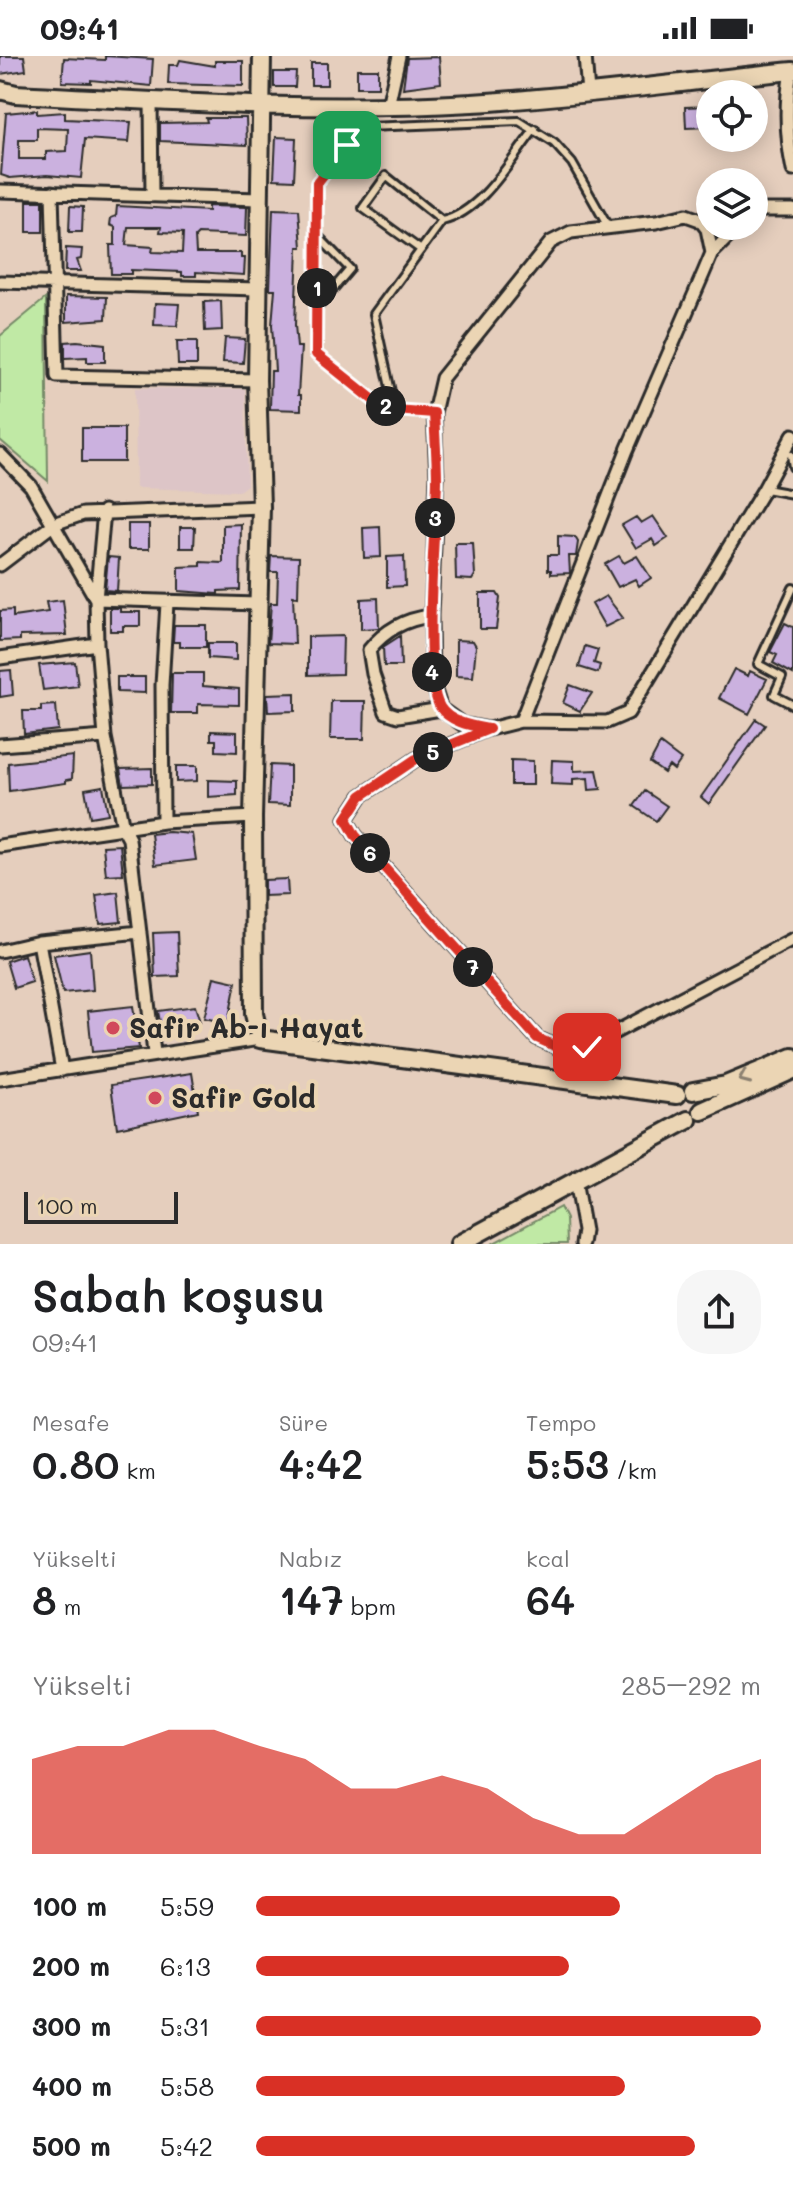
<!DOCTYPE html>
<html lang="tr">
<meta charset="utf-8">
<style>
:root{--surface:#fff;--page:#f6f6f6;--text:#202124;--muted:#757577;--accent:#d93025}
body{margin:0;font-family:Mali,sans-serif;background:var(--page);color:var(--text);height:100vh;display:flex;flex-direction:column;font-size:30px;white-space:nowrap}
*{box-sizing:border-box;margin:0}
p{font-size:26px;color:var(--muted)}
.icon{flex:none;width:44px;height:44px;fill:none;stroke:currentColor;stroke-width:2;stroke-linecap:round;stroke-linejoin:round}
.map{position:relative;height:1188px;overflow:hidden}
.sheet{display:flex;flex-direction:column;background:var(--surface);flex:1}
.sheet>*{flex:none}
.controls{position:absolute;left:696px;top:24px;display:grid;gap:16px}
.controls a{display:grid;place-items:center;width:72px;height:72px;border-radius:50%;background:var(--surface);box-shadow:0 4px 20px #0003;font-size:40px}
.scale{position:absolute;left:24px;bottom:20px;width:154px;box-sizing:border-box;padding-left:8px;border:4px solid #2b2b2b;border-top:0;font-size:22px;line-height:28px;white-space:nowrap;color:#2b2b2b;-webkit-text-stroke:6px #ebd5b4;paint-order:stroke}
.pin{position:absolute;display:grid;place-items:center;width:68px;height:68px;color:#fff;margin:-34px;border-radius:16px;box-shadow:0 4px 12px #0006}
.km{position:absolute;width:40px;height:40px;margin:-20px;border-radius:50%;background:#222;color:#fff;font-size:22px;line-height:40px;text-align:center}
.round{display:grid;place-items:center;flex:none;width:84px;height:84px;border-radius:32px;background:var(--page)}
.summary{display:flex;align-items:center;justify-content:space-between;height:136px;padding:0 32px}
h1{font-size:44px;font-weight:600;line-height:60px}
.metrics{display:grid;grid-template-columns:repeat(3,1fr);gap:12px;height:136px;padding:8px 32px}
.metrics div{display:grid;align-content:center}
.metrics b{font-size:40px;font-weight:600}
.metrics small{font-size:22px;font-weight:400}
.metrics p{font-size:22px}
.chart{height:224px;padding:16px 32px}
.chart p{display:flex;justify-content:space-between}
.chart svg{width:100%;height:144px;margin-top:8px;fill:var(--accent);opacity:.7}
ul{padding:0 32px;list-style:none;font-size:26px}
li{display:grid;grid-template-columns:128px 96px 1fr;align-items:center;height:60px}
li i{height:20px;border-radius:10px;background:var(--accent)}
.status{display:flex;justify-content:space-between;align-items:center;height:56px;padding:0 40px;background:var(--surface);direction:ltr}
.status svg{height:22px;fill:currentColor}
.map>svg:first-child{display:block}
</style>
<div class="status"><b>09:41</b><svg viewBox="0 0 49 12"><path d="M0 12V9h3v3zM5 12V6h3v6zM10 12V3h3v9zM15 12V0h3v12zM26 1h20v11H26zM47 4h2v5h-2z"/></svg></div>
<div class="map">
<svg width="793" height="1188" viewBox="0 0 793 1188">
<rect width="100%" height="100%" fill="#e5cebd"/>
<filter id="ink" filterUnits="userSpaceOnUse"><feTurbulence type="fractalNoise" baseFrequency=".0125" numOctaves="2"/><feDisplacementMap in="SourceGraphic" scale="16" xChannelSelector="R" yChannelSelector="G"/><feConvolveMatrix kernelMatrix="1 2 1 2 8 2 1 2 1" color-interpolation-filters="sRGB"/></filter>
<g filter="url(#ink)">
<!-- built -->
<path fill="#ddc5c7" d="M135,332L245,333L247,429L239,435L136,432Z"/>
<!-- green -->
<path fill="#c0e9a5" stroke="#768a68" stroke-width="2" d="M46,242L48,425L0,384V280Z
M560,1151L566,1163L567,1188H492Z"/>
<!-- building -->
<path fill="#cbb1df" stroke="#2b2b2b" stroke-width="2" fill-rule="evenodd" d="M0,0H24L26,14L0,18Z
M105,0L153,3L151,30L91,24V27L62,26L64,2L105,4Z
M439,1L441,27L403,32L407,2Z
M180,4L215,10V5H243V30L168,28L169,9H178Z
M311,7H327V29H311Z
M357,13H378V31H357Z
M274,16H296L295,31H274Z
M710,50V71L686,72L685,51Z
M37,54V58L65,56V63L131,66L129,86L85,83L81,122L47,119L10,122L1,119L6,57ZM37,72L68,73L67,95L46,96V103H19V84H37Z
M206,62H246L247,89L160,85V67L207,66Z
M276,81L296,82L294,124L274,123Z
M27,145H43V176H27Z
M70,150L83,151L82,176H69Z
M117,150L208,155V150L247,151L246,180L198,178L195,181L196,197H241V202H245L244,219L196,216V220H182V216L131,214V218H111L110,189H115V171L110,169L111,162L116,160ZM128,171H161L160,176L183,177L182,197L152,196L153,191L126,189Z
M273,153L299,154L302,191H298L295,269L297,291H301L298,339H301V354L270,353L271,315H275L272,269L275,233H270Z
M66,192L82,193L81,203L77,204L81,215H65Z
M66,240L107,241L106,263L66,266Z
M221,245L222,274L205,275L204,246Z
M155,247L179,248L177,270L154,269Z
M225,282L245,283L243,307L223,306Z
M77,285L105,288V306H87V301L65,302V286Z
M177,285H197V309H178Z
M82,372H124V406H82Z
M653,460L668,482L656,490L652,483L636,492L622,469L636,461L641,467Z
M128,468H149V493H128Z
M241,468L240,534L218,535V538L179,535V511L201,510V506L223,507V469Z
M180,471H195L194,492H180Z
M380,471L381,501L364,502L363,472Z
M558,480L575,481L578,486L576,500H569L570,517L551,518V514H548V499H558Z
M455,487H473L475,519L472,524L456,523Z
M271,500L299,501L298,541L293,540L295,588L268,587L271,547H277L278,516H270Z
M404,500L405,530L387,531V501Z
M619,500L624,507L637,500L651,522L639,530L635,523L618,531L605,508Z
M108,501L119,502L117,535L105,534Z
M480,537H497L500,542L496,573H480Z
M606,540L623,562L605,571L592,548Z
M378,542L379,572L361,573V543Z
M63,544L67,579L20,580V584L0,585V555L13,554V561L48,556L46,546Z
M110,552H120V556H140V570H123V575H110Z
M785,567L793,571V618L773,607L777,599L770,596Z
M174,569H206V591H180V586H173Z
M343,580L342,618L308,619V581Z
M400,580L401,610H384L383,591Z
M456,584L473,585L476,590L473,621L456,620Z
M208,587H236V604L208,602Z
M585,590L598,594L594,607L600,609L598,617L579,611Z
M75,606L78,630L43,634L39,609Z
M734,613L748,620L750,615L767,623L749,658L719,642Z
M11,614L13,639L0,641V615Z
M172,617H203V630L239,633V649L198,648V657H171Z
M117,621H145V637L117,636Z
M570,629L592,637L580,655L563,647Z
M295,637V655L268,656L267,638Z
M331,645H365L364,683H330Z
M56,649L58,674L24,678L23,655H41V650Z
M756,663L765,669L709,748L701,741Z
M211,675L237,676V696L216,695V684H211Z
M660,688L681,704L674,714L669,710L664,717L650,707Z
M73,700L72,723L66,724V727L9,735L8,707Z
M511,704L533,705V729H511Z
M552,704L574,705V715L597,714L601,733L589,734L588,722L573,723V729L551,728Z
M270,709L290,710V749L268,748Z
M176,710H197V725L176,726Z
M152,712V728L123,729L120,713Z
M208,724L237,725V739L208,741Z
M103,730L108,758L90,761L85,733Z
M645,735L667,750L656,765L634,750Z
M169,776L192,778L196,804L155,809L151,778Z
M120,789L123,818L106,819L103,790Z
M287,823L288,839L264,840V824Z
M118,836L121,866L100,868L96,839Z
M177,876L179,920L155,921L153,877Z
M90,894L93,934L63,937L54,899Z
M24,899L32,926L14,932L6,905Z
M214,921L236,926L228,967L204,962Z
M133,950L139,992L92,996L88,955Z
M195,950L200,966L162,978L158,955Z
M192,1017L198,1055L117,1072L111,1029Z"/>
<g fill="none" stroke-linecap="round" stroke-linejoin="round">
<defs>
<path id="lane" d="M442,165C482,156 511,103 535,73
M316,178L350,213L317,252
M421,194L363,152L386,120L442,165L374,258L395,354L434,357
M395,354L376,346L316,298L317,127L347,89L367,71L519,65L554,87L572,107L607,169
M791,399L793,411
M765,433L793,438
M793,532L758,608L782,621L774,639L793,649"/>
<path id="street" d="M585,0L588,37
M791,16C785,48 786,81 793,114
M151,45L152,140
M388,50L399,0
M0,135L259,143
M52,136L57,320L257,324
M754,154H793
M712,197L707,173L700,164L686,159L656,166L571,176L551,186L442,322L434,357L437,421L431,560L432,625L441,653L462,668L489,673L521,665L607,666L628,657L764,433L793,379
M0,226L258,233
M0,398L31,430L96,543L257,548
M104,455L96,543L97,588L105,681L123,772L129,783L154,997
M0,509L54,468L83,458L261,451
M431,560C405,563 385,574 369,594L373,618L386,656L398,660L441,653
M0,602L97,588
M521,665L627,394L704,216L712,197L739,170
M488,673L416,703L361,740L346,763L355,779L537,982L559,992L587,991L793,883
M0,689L105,681
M163,766L162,629L167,547
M0,790L163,766L253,761
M39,886L62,1014
M0,895L39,886L140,876
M0,1023L260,983
M575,1125L584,1175L582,1188"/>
<path id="secondary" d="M262,0L257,324L261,451L253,761L254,958L260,983L677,1039
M0,34L16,38C168,46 320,56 472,47C579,41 686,25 793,15
M693,1035L726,1029L793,1001
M702,1055L793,1014
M459,1188L688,1064"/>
</defs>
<!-- lane casing -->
<use href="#lane" stroke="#2b2b2b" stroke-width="12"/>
<!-- street casing -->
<use href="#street" stroke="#2b2b2b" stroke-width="17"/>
<!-- secondary casing -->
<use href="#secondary" stroke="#2b2b2b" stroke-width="22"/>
<!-- lane -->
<use href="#lane" stroke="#ebd5b4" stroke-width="6"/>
<!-- street -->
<use href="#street" stroke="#ebd5b4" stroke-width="11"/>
<!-- secondary -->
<use href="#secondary" stroke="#ebd5b4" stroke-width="16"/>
</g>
<!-- one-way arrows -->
<defs><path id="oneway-chevron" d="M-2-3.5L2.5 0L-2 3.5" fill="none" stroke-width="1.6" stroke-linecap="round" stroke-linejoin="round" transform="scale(2)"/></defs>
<use stroke="#8b8070" href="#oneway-chevron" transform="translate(744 1022) rotate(157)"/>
</g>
<g fill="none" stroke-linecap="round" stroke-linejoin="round" filter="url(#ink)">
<defs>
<path id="route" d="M347,89L317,127L316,298L376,346L395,354L434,357C435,380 437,402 437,425C436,469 421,620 440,651C450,667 473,670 489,673L416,703L361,740L346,763L355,779L537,982L559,992L587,991"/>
</defs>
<!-- route casing -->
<use href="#route" stroke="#fff" stroke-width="16"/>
<!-- route -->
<use href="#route" stroke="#d93025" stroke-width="10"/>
</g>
<!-- markers -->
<g fill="#d1495b" stroke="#ebd5b4" stroke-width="3">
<circle cx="113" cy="972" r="8"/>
<circle cx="155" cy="1042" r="8"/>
</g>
<g text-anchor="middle" stroke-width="8" stroke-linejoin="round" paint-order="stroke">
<!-- poi labels -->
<g font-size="28" font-weight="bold" fill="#2b2b2b" stroke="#ebd5b4" text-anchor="start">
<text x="129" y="982">Safir Ab-ı Hayat</text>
<text x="171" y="1052">Safir Gold</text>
</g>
</g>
</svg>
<div class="controls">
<a><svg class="icon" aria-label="locate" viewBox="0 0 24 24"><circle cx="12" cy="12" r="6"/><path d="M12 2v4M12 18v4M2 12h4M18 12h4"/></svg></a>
<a><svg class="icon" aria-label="layers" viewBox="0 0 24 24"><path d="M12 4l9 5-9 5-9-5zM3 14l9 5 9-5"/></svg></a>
</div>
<div class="scale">100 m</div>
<div class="pin" style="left:347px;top:89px;background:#1e9e55"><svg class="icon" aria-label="arrive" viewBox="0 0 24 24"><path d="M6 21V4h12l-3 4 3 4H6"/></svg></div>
<div class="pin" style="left:587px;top:991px;background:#d93025"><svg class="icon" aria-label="check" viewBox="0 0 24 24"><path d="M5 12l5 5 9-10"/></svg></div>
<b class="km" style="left:317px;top:232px">1</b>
<b class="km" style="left:386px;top:350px">2</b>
<b class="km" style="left:435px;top:462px">3</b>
<b class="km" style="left:432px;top:616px">4</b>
<b class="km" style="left:433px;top:696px">5</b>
<b class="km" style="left:370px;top:797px">6</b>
<b class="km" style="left:473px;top:911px">7</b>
</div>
<section class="sheet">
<div class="summary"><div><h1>Sabah koşusu</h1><p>09:41</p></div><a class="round"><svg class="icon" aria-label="share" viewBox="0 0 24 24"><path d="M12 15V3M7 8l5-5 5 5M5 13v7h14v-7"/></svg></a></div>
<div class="metrics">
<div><p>Mesafe</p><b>0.80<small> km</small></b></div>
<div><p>Süre</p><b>4:42</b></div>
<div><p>Tempo</p><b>5:53<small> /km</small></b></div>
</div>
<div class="metrics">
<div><p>Yükselti</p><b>8<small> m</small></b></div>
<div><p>Nabız</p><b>147<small> bpm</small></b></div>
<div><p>kcal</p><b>64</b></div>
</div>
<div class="chart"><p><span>Yükselti</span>285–292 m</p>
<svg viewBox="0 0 160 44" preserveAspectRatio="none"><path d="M0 44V15L10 11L20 11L30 6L40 6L50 11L60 15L70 24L80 24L90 20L100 24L110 33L120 38L130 38L140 29L150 20L160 15V44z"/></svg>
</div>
<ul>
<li><b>100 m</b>5:59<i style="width:72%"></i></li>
<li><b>200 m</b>6:13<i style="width:62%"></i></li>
<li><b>300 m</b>5:31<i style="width:100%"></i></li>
<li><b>400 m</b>5:58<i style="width:73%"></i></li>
<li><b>500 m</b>5:42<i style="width:87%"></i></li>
</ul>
</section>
